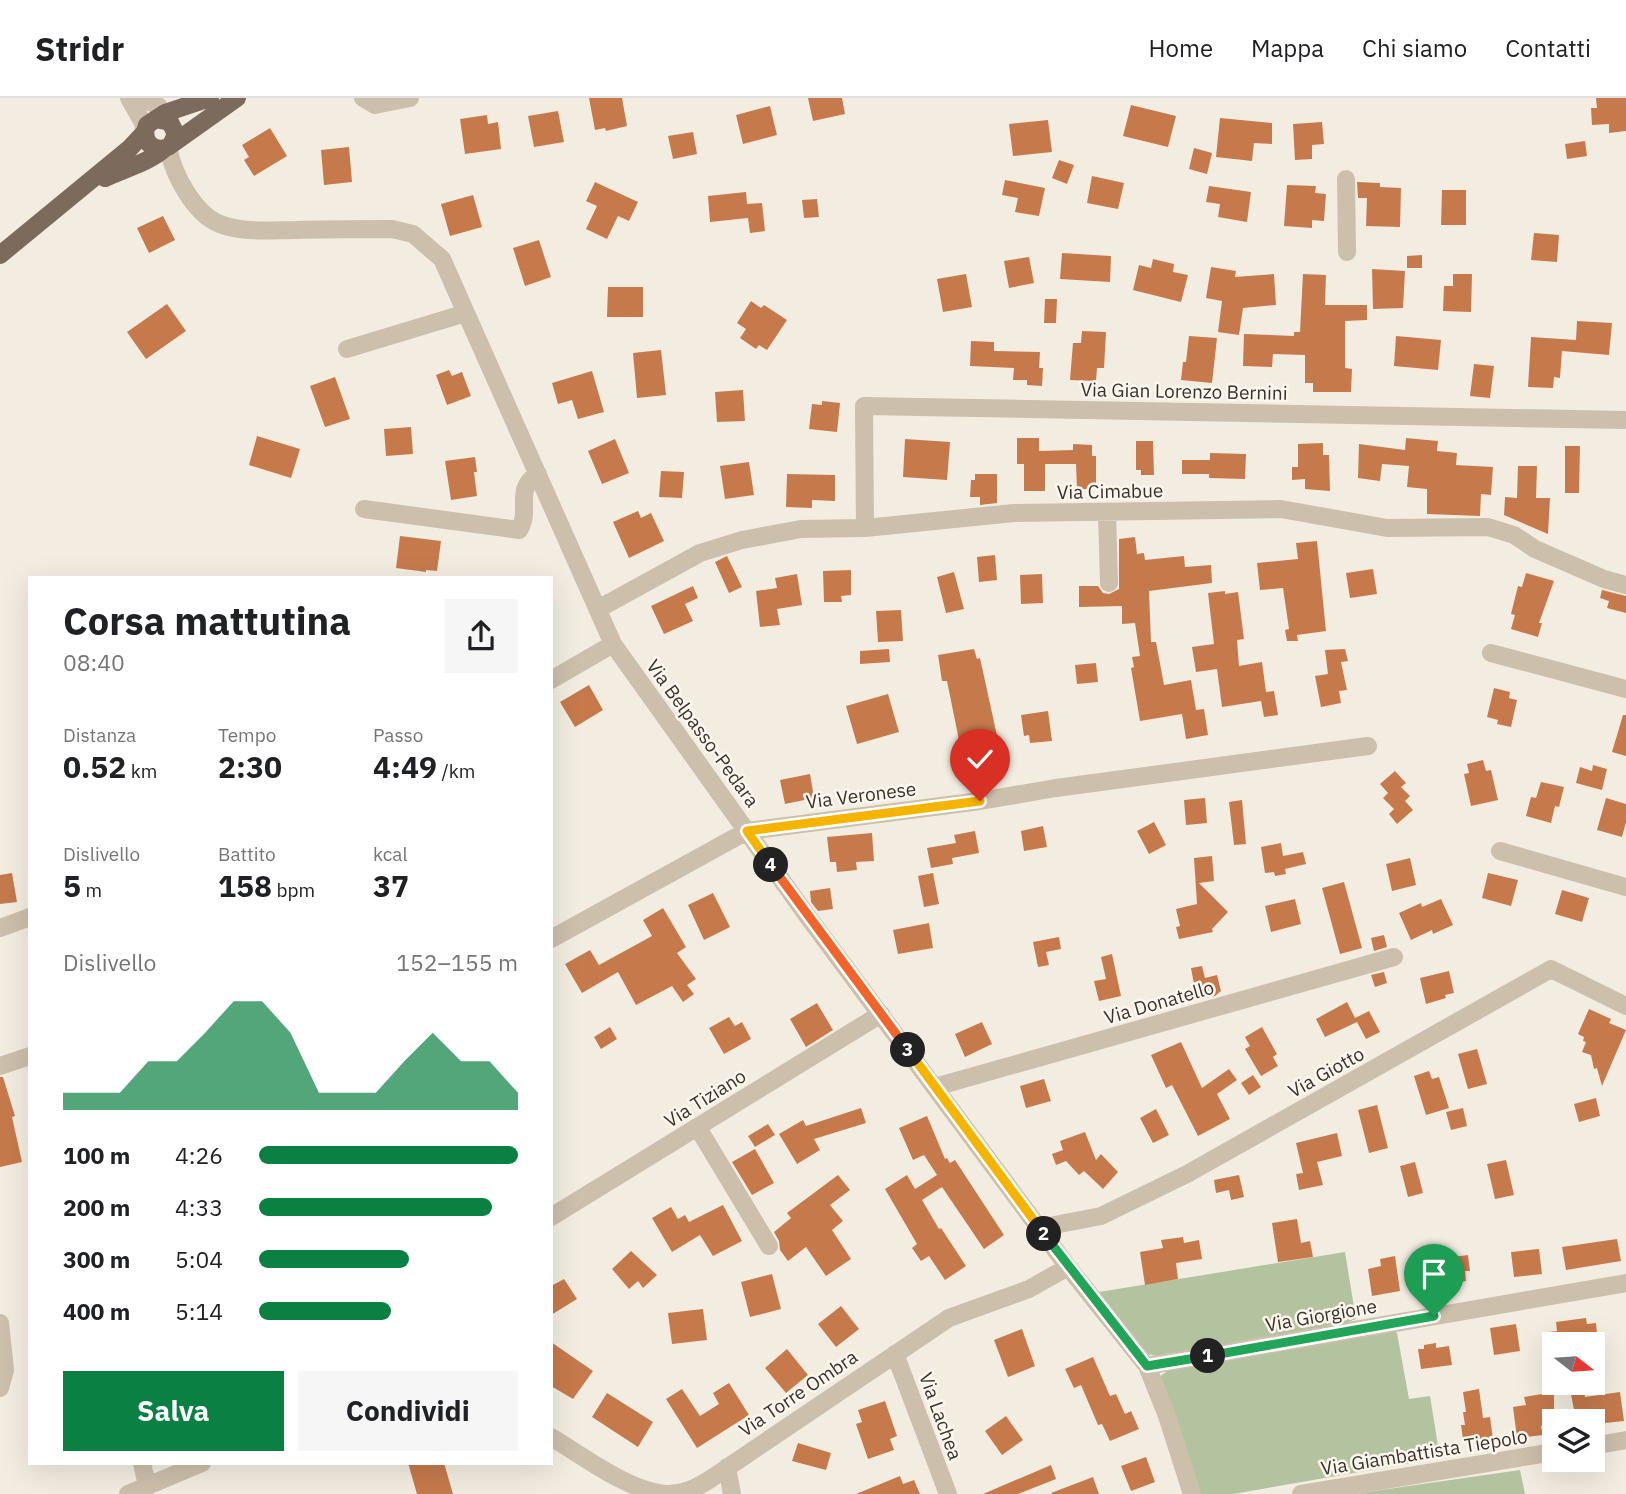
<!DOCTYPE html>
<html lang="it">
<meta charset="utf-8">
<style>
:root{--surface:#fff;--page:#f6f6f6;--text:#202124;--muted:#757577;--line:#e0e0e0;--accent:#0b8043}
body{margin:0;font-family:"IBM Plex Sans",sans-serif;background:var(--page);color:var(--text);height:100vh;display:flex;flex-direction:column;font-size:26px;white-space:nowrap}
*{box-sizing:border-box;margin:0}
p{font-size:23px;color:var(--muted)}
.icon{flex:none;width:38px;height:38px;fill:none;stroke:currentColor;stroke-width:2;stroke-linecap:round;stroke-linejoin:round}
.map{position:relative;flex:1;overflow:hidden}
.panel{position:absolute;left:28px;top:478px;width:525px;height:889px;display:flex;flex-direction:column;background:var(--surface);border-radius:0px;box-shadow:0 7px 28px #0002}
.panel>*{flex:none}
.needle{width:46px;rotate:107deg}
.buttons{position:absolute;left:1542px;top:1234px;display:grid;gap:14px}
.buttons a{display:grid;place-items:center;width:63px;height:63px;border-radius:0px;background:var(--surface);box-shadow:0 7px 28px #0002;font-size:35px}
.pin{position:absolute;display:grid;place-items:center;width:60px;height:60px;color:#fff;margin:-72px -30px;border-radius:50% 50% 50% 0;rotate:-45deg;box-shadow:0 0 7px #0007}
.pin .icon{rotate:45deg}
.km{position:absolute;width:35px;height:35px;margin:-18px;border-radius:50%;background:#222;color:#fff;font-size:19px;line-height:35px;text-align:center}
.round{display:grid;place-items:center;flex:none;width:74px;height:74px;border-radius:0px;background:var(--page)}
.head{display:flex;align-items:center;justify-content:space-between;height:119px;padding:0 35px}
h1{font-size:38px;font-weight:800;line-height:52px}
.stats{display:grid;grid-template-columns:repeat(3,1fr);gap:10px;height:119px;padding:7px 35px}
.stats div{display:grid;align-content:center}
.stats b{font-size:30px;font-weight:800}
.stats small{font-size:19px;font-weight:400}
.stats p{font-size:19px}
.chart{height:196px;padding:14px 35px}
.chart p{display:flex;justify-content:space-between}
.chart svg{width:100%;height:126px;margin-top:7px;fill:var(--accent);opacity:.7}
.action{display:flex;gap:14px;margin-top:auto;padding:14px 35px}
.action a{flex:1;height:80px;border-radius:0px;background:var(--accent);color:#fff;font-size:28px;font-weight:800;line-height:80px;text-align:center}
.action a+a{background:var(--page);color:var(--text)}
ul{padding:0 35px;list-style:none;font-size:23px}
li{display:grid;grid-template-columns:112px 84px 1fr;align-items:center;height:52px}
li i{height:18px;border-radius:9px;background:var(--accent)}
header{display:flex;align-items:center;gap:42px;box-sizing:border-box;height:98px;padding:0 35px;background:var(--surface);border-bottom:2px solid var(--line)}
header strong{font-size:33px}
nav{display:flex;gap:38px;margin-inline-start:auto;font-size:24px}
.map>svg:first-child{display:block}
</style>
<header>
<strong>Stridr</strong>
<nav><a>Home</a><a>Mappa</a><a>Chi siamo</a><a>Contatti</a></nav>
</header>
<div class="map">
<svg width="1626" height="1396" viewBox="0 0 1626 1396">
<rect width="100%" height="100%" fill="#f3ede1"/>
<!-- green -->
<path fill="#b3c3a0" d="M1345,1154L1356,1221L1346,1225L1155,1258L1145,1255L1099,1194Z
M1393,1232L1397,1235L1409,1301L1430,1298L1440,1360L1233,1396H1198L1159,1279L1169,1272Z
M1520,1372L1525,1396H1357L1367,1394Z"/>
<!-- building -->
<path fill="#c67a4c" d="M589,0H622L627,28L606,33L605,30L595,32Z
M808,0H842L845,16L813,23Z
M1596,0H1626V33L1609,35V26L1592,27L1591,10H1597Z
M1131,7L1176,18L1168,49L1123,38Z
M770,8L777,37L743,46L736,17Z
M558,13L564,44L534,49L528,18Z
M487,17L488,26L498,24L501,51L465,56L460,21Z
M1220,20L1272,25V46L1254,45L1252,63L1216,59Z
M1048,22L1052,54L1013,58L1009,26Z
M1322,24L1324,46L1312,47V61L1295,62L1293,26Z
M270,30L287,58L254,78L244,62L249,59L242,47Z
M693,34L697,56L673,61L668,38Z
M1585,43L1587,58L1567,61L1565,46Z
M349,49L352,84L324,87L321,52Z
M1194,50L1212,55L1207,76L1189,71Z
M1059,62L1074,67L1067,86L1052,80Z
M1092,78L1124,85L1118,111L1087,105Z
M1005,82L1045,90L1039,118L1015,114L1018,100L1002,97Z
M595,84L638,104L629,123L618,118L607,141L586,131L597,108L586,103Z
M1357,84L1380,85V89L1401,90L1400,129L1366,128L1367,100H1358Z
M1287,87L1316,88L1315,95L1326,96L1324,123L1312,122V130L1284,128Z
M1209,88L1251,94L1247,124L1218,119L1220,106L1206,104Z
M1442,92H1466V127H1441Z
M746,94L747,106L762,105L765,133L750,135L748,120L710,124L708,98Z
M473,97L482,129L450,138L441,106Z
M817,101L819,119L804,120L802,102Z
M163,118L175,142L149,155L137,130Z
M1534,135L1559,137L1557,164L1531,162Z
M539,142L551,179L525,188L513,150Z
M1062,155L1111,158L1110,184L1060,181Z
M1422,157V170H1407V158Z
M1029,159L1034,185L1009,190L1004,163Z
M1153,161L1174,166L1173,174L1188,177L1181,204L1133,192L1139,167L1151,170Z
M1211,169L1236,173L1235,179L1274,176L1276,207L1243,210L1239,237L1218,234L1222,203L1206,200Z
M1372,171L1405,173L1403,210L1373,211Z
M966,176L972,209L943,214L937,181Z
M1303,176L1326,177L1325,207H1367V222L1345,223V270L1352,271L1351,294H1313V285H1305V257L1273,256L1272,269L1243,268L1244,236L1294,238V234H1300Z
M1453,176H1472L1471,214L1443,213L1444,188H1453Z
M608,189H643V219H607Z
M1045,201H1057L1056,225H1044Z
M751,203L761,210L764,207L787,222L767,252L759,247L756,251L740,240L746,231L737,225Z
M167,206L186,233L146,261L127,234Z
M1577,223L1612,225L1609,257L1562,253L1560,280L1554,279L1553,290L1528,289L1531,239L1576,242Z
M1082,233L1106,234L1104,270H1097L1096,283L1070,282L1073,245H1081Z
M1189,238L1217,240L1212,285L1181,282L1183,264H1186Z
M1396,238L1441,242L1438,272L1394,268Z
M971,243L994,244V253L1040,254L1039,270H1043L1042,288L1027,287V282H1013L1014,270L970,268Z
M661,252L666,297L637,300L633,255Z
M1474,266L1494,268L1490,300L1470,298Z
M449,272L452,278L462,274L471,298L447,307L436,277Z
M592,273L604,314L578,321L572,302L558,306L552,285Z
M335,279L350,321L325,329L310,288Z
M743,292L745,323L717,324L715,294Z
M822,303L840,305L837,334L809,331L812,306L822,307Z
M411,329L413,356L386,358L384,331Z
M257,338L300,351L291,380L249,367Z
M1017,340H1039V353L1073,352V346L1092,347V358H1096V391H1077L1076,366H1045V393H1024V366H1017Z
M1406,340L1438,343L1437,353L1457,355L1456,367L1493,369L1491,397L1481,396L1480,418L1427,416V391L1407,389L1409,368L1382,366L1380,383L1358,380L1359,346L1405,352Z
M615,341L629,375L602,386L588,353Z
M905,341L950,344L947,382L903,379Z
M1136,343H1153L1154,377H1141V372H1136Z
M1323,345V357H1329L1330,393L1305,391V381L1292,382V369H1298V346Z
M1565,348H1580L1579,395H1565Z
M1210,355L1246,356L1245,381L1209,380V376H1182V362H1210Z
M475,359L477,374H474L477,398L451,402L445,363Z
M749,364L754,397L725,401L720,368Z
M1518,368H1537L1536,400H1550L1548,436L1504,417L1505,399L1517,400Z
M661,373L684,374L682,400L659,399Z
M787,376L835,377V403L812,402V410L786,409Z
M975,376H997V405L980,407V399H970L971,382H975Z
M638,413L641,420L651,415L664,443L629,460L613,424Z
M400,438L441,443L437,473L426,472V474L396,470Z
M1135,439L1137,456L1144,455L1145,462L1184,458L1185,469L1211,467L1212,485L1149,493L1151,544H1156L1164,587L1191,582L1196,612L1204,611L1208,637L1186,641L1182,616L1140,623L1131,570L1134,569L1132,559L1140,558L1135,525L1122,526V508L1079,509V488H1098L1103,495L1109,496L1119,491V441Z
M1317,443L1326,533L1297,537L1298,543H1287L1285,532L1289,531L1283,490L1260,492L1257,465L1298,461L1296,445Z
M995,457L997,482L979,484L977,459Z
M727,458L742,489L729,495L715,464Z
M1373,471L1377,496L1350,500L1346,475Z
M851,472V497L841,498L842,504H824L823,473Z
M954,474L964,511L946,515L937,479Z
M1526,475L1554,483L1539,525H1542L1538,539L1511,531L1515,517L1511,516L1518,488L1522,489Z
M797,476L802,507L777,511L780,527L760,529L756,493L777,490L775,480Z
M1042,476L1043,505L1021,506L1020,477Z
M693,488L698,500L685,506L693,523L664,536L651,508Z
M1602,492L1626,498V515L1607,510L1609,503L1600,500Z
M1225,493V496L1238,494L1244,541L1237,542L1239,568L1262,564L1266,594L1274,593L1278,617L1264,619L1261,603L1222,609L1217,571L1196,574L1192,549L1214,546L1208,495Z
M901,512L903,543L878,544L876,513Z
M889,551L890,564L860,566V553Z
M974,551L977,561L980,560L1003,665L965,672L947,583H942L938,557Z
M1345,551L1348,563L1341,564L1347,592L1339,593L1341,605L1321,609L1315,578L1328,576L1325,552Z
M1096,565L1098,584L1077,586L1075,567Z
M589,587L603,612L575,629L560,604Z
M1494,590L1510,594L1509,600L1517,602L1511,629L1497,626L1498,622L1487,619Z
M888,596L899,634L857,646L846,608Z
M1048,613L1052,643L1030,645L1029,637L1024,638L1021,617Z
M1623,617H1626V658L1612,654Z
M1483,662L1486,673L1491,672L1498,702L1471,708L1464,676L1469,675L1467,666Z
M1593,667L1607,671L1602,692L1576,685L1580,669L1592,673Z
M1395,673L1406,685L1401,689L1410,698L1405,703L1413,712L1397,726L1389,716L1394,711L1383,700L1388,695L1380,686Z
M810,676L814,700L785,706L780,682Z
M1541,684L1564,689L1559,709L1555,708L1551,725L1526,718L1531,699L1536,700Z
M1205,700L1207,725L1186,727L1184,702Z
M1606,700L1626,706V724L1622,739L1597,732Z
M1242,702L1246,746L1234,747L1229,704Z
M1154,724L1166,747L1149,756L1137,733Z
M1043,728L1047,749L1024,753L1021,733Z
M975,733L979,755L952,760L953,766L931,770L927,750L956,745L954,737Z
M872,735L874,763L856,764L857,772L837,774L836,764H830L827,739Z
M1281,745L1283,758L1303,754L1306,766L1285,771L1286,776L1275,778L1274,774L1265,775L1261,749Z
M1212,758L1214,783L1199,785L1228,814L1212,831L1213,834L1179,841L1176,829L1180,828L1176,811L1197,806L1194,760Z
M1410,760L1416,787L1392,793L1386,766Z
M12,775L17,804L0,806V777Z
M933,775L939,806L924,809L918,778Z
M1488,775L1518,782L1511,808L1482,800Z
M1344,784L1362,850L1340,856L1322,790Z
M830,790L833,811L818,813L811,804L810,793Z
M1562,792L1589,800L1582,824L1555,816Z
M713,795L730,829L704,842L688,807Z
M1295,801L1301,826L1271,834L1265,808Z
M1441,801L1453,827L1433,836L1432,832L1411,842L1399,815L1421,805L1422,809Z
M663,810L686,849L677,855L696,881L687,887L694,896L683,904L672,888L636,907L618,874L582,895L565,866L590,852L599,867L652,838L643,822Z
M929,825L933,850L898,856L893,832Z
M1384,837L1387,849L1374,853L1371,840Z
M1059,839L1061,851L1046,854L1049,867L1038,869L1033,844Z
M1112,856L1121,898L1099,903L1094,883L1106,881L1101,859Z
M1202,868L1205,880L1217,877L1221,893L1215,898L1197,902L1191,870Z
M1449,873L1454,895L1445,897L1446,900L1426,906L1420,880Z
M1384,874L1387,885L1375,889L1371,877Z
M1347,904L1355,920L1369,913L1380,934L1366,941L1357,924L1325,939L1316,921Z
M817,905L833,932L806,949L790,921Z
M1589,911L1611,921L1609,925L1626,932L1602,988L1597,970L1594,971L1591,957L1582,954L1586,944L1583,943L1584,939L1578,936Z
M729,919L735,928L742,924L751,941L724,956L709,930Z
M982,924L992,946L965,959L955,936Z
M610,929L617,941L601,951L594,939Z
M1262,929L1277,956L1273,959L1278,968L1261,978L1245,951L1250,948L1245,939Z
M1181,944L1202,990L1229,971L1237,982L1217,996L1230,1021L1198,1038L1172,987L1166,990L1151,957Z
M1477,951L1487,986L1468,991L1458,956Z
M1429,973L1432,981L1439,979L1449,1010L1426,1017L1414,978Z
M1253,977L1261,989L1249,997L1241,985Z
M0,979H3L15,1018L12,1019L22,1064L0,1069Z
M1044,981L1051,1003L1026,1010L1020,988Z
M1596,1000L1600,1018L1579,1024L1574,1006Z
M1377,1007L1388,1050L1369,1055L1358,1012Z
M861,1010L866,1025L814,1041L820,1052L797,1066L779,1036L803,1022L806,1028Z
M1463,1010L1467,1028L1451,1032L1446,1014Z
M1156,1011L1169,1037L1153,1045L1140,1020Z
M927,1018L945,1061L947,1060L950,1065L955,1062L1004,1137L984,1151L942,1089L922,1102L939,1131L941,1130L966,1168L945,1182L929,1158L921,1163L912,1150L917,1146L885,1091L907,1077L915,1091L937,1077L924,1057L913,1062L899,1030Z
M768,1026L775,1037L755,1049L748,1038Z
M1085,1034L1096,1062L1101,1056L1118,1074L1103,1091L1084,1073L1079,1077L1066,1063L1056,1067L1052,1056L1063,1052L1060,1043Z
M1337,1035L1342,1058L1317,1064L1323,1087L1299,1092L1296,1076L1303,1075L1296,1045Z
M755,1051L774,1085L752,1097L732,1064Z
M1506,1062L1514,1097L1495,1101L1487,1066Z
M1415,1064L1423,1095L1408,1099L1400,1068Z
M838,1077L850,1092L830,1107L843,1123L832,1132L851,1161L826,1178L806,1149L788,1163L780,1152L779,1143L774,1134L791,1120L787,1115Z
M1239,1077L1244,1099L1231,1102L1229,1092L1216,1095L1214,1082Z
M723,1107L742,1143L713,1158L700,1137L672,1154L652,1120L671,1109L678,1121L685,1117L689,1124Z
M1297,1121L1301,1145L1310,1143L1313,1159L1278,1164L1272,1125Z
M1183,1139L1184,1145L1199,1142L1202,1161L1176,1165L1178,1181L1145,1187L1140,1154L1163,1150L1161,1142Z
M1617,1141L1621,1163L1566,1172L1562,1149Z
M1539,1151L1542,1176L1514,1179L1511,1154Z
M631,1153L657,1177L643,1190L638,1183L629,1191L612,1171Z
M1468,1157L1470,1173H1465L1466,1183L1442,1187L1438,1161Z
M1395,1158L1400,1193L1372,1198L1368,1171L1381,1168L1380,1161Z
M772,1176L781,1211L750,1219L741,1184Z
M564,1181L577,1201L551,1217V1188Z
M841,1208L859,1231L836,1249L818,1226Z
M703,1211L707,1242L672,1246L668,1215Z
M1586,1220L1587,1226L1596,1225L1598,1246H1550L1549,1234L1557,1233L1556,1224Z
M1516,1226L1520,1253L1494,1257L1490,1230Z
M1022,1231L1035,1268L1008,1279L994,1242Z
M551,1244L593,1273L573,1301L551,1288Z
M1436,1245V1250L1449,1248L1452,1267L1421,1271L1418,1251H1424V1247Z
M787,1251L808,1277L786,1295L765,1270Z
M1093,1259L1110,1298L1116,1296L1125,1316L1131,1313L1139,1331L1110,1343L1102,1326L1098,1327L1081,1287L1074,1290L1065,1271Z
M729,1285L749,1317L697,1350L666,1301L682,1291L700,1318L719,1306L713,1295Z
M1583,1288L1585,1299L1620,1294L1624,1323L1596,1326L1594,1313L1575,1317L1570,1291Z
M1479,1291L1483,1320L1490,1319L1493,1341L1479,1343V1339L1463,1341L1461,1327H1465L1463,1314H1466L1463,1294Z
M1554,1294V1326L1541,1328L1543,1337L1517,1340L1513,1309L1526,1307L1524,1299Z
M607,1295L653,1324L638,1349L592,1319Z
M885,1303L897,1338L890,1341L894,1352L868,1361L856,1326L862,1324L858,1312Z
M1006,1318L1023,1342L1002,1357L985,1333Z
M798,1345L831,1355L826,1372L792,1363Z
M1146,1359L1155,1384L1131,1393L1121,1368Z
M408,1365H444L453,1396H417Z
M1051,1367L1056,1381L1018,1396H983Z
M900,1378L903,1386L914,1382L920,1396H856Z
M1093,1379L1099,1396H1052L1051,1395Z"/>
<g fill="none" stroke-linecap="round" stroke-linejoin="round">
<!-- minor -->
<path stroke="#ccbfac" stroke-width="18" d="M129,0L142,23L145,32
M143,0L158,8L170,24
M363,0L375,7L410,0
M168,49C173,76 194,116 220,126C243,135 271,132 295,132C327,131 360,131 392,131L413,136L442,161L613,546L808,819L1068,1169L1147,1268L1167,1318L1192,1396
M1346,81L1347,154
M347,251L466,215
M364,411L519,432C532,412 513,391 538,376
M1107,414L1109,485
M865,430L864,308L1626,322
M598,511L700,455L742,442L801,431L865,430L1014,415L1281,411L1387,430L1488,429L1514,437L1535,451L1604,481L1626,487
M1491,555L1626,591
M551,582L613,546
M1500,753L1626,789
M0,830L30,819
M551,841L747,733L980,703L1056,690L1368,648
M0,968L30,958
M935,989L1394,859
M698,1030L769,1148
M551,1119L881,916
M1039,1130L1101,1118L1187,1076L1551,871L1626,908
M0,1225L5,1272L0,1290
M895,1256L948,1396
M1147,1268L1626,1185
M551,1339C583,1358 631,1395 668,1396C684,1396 696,1390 709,1382L949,1220L1029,1191L1068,1169
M1592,1348L1626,1342
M142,1365L147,1388
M727,1369L732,1396
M128,1396L202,1365
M1301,1396L1554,1354"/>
<!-- major -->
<path stroke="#7c6b5c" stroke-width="18" d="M156,21L165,15L210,0
M172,45L176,36L170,24L156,21L147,27C141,43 153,55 168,49L237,0
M105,80C124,71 150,64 164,51
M0,157L130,50L145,34"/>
</g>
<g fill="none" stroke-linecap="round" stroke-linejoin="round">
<defs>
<path id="split-1" d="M1208,1258L1434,1218"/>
<path id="split-2" d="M1044,1136L1147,1268L1208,1258"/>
<path id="split-3" d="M908,952L1044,1136"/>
<path id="split-4" d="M771,767L908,952"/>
<path id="split-5" d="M771,767L747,733L980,703"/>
</defs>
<!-- split-1 casing -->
<use href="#split-1" stroke="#fff" stroke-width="14"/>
<!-- split-2 casing -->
<use href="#split-2" stroke="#fff" stroke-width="14"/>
<!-- split-3 casing -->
<use href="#split-3" stroke="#fff" stroke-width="14"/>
<!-- split-4 casing -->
<use href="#split-4" stroke="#fff" stroke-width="14"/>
<!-- split-5 casing -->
<use href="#split-5" stroke="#fff" stroke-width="14"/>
<!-- split-1 -->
<use href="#split-1" stroke="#22a559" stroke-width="9"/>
<!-- split-2 -->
<use href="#split-2" stroke="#22a559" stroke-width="9"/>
<!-- split-3 -->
<use href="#split-3" stroke="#f5b400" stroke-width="9"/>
<!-- split-4 -->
<use href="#split-4" stroke="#f0652b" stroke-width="9"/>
<!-- split-5 -->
<use href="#split-5" stroke="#f5b400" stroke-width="9"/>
</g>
<g text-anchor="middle" stroke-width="5" stroke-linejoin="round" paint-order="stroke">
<!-- street labels -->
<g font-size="19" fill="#3a322b" stroke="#fbf6ee">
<text transform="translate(1184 293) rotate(1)" y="7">Via Gian Lorenzo Bernini</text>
<text transform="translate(1110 393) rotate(-1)" y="7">Via Cimabue</text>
<text transform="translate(703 635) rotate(54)" y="7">Via Belpasso-Pedara</text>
<text transform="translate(861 697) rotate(-7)" y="7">Via Veronese</text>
<text transform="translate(1159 904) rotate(-16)" y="7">Via Donatello</text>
<text transform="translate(1326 974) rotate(-29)" y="7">Via Giotto</text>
<text transform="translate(705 1000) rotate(-32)" y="7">Via Tiziano</text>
<text transform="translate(1321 1217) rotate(-10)" y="7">Via Giorgione</text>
<text transform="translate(798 1295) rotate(-34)" y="7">Via Torre Ombra</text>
<text transform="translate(941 1318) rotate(70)" y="7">Via Lachea</text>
<text transform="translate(1424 1354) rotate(-9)" y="7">Via Giambattista Tiepolo</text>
</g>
</g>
</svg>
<div class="buttons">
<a><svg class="needle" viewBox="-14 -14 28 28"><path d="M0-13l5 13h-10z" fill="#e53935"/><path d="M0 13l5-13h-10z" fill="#757577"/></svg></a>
<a><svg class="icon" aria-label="layers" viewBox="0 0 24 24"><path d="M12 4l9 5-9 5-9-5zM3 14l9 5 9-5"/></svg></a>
</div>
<div class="pin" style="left:1434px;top:1218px;background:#1e9e55"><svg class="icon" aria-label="arrive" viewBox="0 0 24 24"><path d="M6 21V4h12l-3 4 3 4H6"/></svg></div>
<div class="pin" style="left:980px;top:703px;background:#d93025"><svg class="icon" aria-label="check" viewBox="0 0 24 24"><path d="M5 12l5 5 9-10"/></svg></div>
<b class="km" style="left:1208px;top:1258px">1</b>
<b class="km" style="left:1044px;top:1136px">2</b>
<b class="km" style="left:908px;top:952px">3</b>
<b class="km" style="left:771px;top:767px">4</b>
<section class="panel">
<div class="head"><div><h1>Corsa mattutina</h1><p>08:40</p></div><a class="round"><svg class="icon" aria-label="share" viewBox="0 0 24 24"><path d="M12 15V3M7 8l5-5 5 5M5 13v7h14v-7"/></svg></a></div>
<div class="stats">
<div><p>Distanza</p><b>0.52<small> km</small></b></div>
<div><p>Tempo</p><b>2:30</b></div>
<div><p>Passo</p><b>4:49<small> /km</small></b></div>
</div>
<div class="stats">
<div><p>Dislivello</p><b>5<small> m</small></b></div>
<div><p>Battito</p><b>158<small> bpm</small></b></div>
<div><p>kcal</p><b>37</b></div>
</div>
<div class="chart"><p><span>Dislivello</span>152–155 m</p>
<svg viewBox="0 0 160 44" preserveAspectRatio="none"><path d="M0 44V38L10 38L20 38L30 27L40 27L50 17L60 6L70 6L80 17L90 38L100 38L110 38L120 27L130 17L140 27L150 27L160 38V44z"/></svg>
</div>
<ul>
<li><b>100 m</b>4:26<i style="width:100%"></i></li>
<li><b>200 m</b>4:33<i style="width:90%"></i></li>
<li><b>300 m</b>5:04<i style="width:58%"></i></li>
<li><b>400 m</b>5:14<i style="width:51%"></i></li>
</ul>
<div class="action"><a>Salva</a><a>Condividi</a></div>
</section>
</div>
